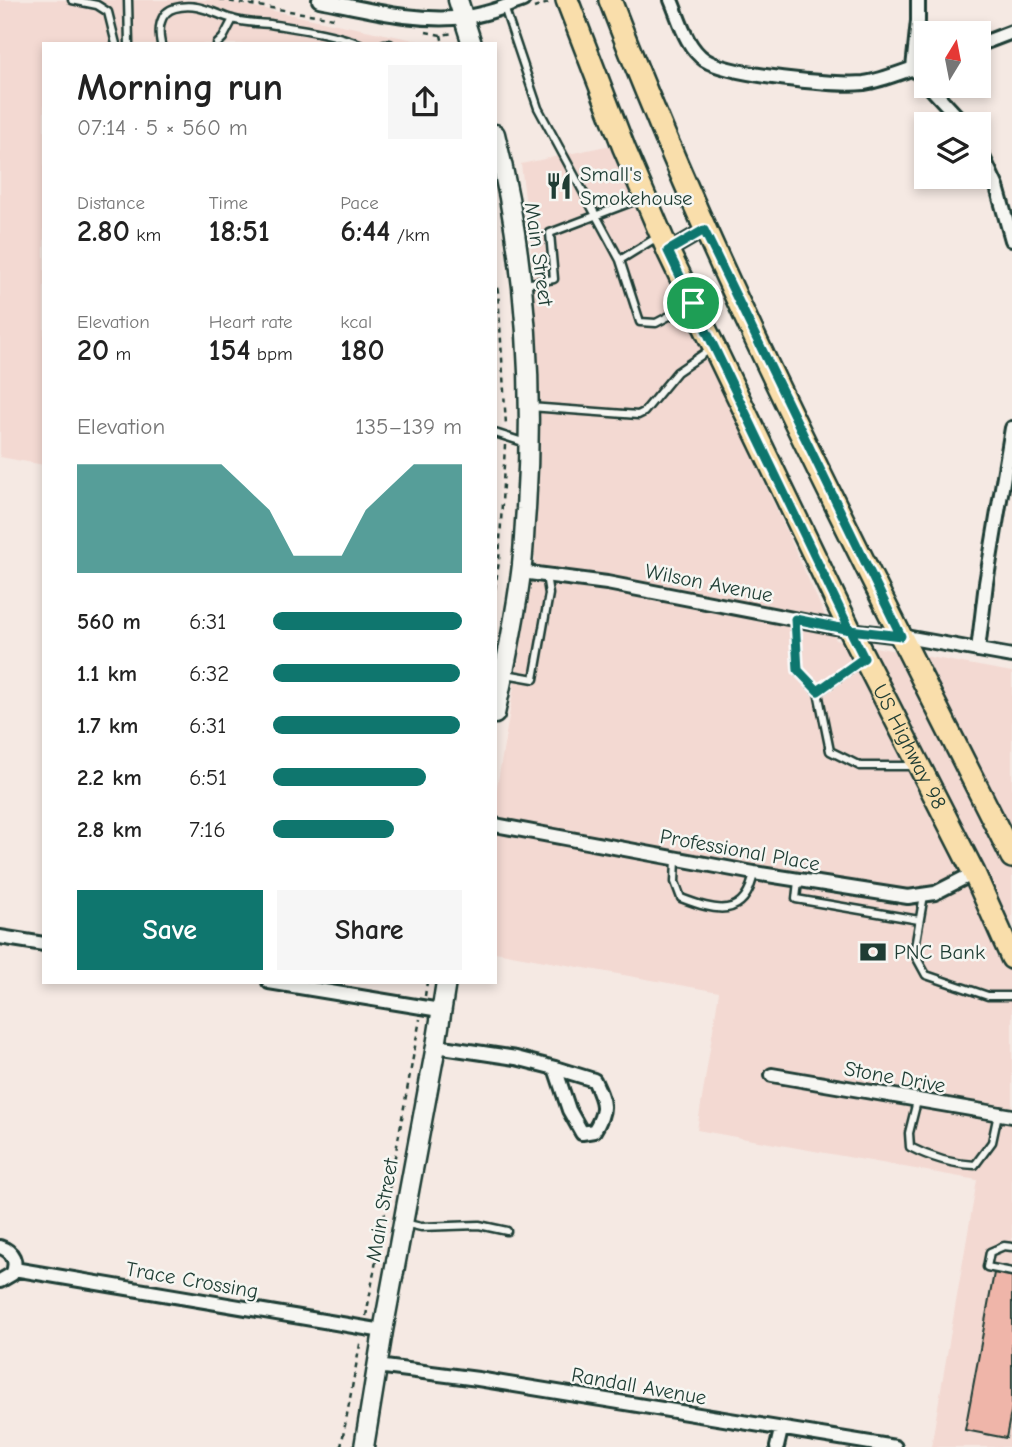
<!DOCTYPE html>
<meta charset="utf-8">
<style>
:root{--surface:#fff;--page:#f6f6f6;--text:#222;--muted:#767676;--accent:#0f766e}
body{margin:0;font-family:"Comic Neue",sans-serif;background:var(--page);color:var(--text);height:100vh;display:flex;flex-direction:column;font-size:26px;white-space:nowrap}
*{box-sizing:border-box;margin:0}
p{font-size:23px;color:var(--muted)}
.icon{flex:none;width:38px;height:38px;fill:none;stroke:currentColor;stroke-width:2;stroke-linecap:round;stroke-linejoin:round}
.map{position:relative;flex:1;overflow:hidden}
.side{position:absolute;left:42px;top:42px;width:455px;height:942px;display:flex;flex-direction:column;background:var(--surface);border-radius:0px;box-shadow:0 4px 10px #0003}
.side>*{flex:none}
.needle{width:46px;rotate:10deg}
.fabs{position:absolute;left:914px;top:21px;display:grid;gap:14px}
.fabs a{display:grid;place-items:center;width:77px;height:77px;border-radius:0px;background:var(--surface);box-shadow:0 4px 10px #0003;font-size:35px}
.pin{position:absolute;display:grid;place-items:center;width:60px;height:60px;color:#fff;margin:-30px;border:4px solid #fff;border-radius:50%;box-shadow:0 2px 7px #0007}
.round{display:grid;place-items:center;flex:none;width:74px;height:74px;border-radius:0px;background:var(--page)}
.summary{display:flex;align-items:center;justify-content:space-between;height:119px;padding:0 35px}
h1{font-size:38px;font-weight:700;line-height:52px}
.metrics{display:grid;grid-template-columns:repeat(3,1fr);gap:10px;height:119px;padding:7px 35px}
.metrics div{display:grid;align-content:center}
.metrics b{font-size:30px;font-weight:700}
.metrics small{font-size:19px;font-weight:400}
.metrics p{font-size:19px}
.chart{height:196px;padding:14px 35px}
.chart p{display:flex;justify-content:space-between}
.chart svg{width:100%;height:126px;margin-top:7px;fill:var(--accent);opacity:.7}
.button{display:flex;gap:14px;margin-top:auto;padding:14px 35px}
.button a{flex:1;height:80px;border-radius:0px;background:var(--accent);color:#fff;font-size:28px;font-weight:700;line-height:80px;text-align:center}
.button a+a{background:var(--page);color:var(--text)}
ul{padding:0 35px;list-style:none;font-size:23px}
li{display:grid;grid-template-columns:112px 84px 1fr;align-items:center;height:52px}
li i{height:18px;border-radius:9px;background:var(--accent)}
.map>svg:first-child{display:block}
</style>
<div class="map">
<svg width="1012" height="1447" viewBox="0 0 1012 1447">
<rect width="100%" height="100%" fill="#f5e9e3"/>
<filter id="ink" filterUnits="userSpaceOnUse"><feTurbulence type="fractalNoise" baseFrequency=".0143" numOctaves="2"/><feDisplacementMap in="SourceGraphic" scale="14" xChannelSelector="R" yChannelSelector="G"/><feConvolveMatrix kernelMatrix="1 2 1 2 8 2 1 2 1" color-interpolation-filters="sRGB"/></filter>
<g filter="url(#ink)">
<!-- built -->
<path fill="#f3d9d2" d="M0,0H220L433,44H44V465L0,457Z
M611,145L836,640L1012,672V1447H931L977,1180L697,1130L719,992L495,952V799L535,562L533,267L521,164Z"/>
<!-- building -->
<path fill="#efb5a9" stroke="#1f3d34" stroke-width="2" d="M994,1273L1012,1276V1407L1006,1438L965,1430Z"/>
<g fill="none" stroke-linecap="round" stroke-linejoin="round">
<defs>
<path id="service" d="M72,0L97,5L108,12L116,44
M128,0L129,44
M504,7L538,108L620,260L659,236
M161,44C158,30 159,12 175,8C197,2 213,13 232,19C244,23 258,23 270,24C300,29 332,33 360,44
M217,44L223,38L233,19
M384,44H390
M620,260L640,322L656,323L690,305
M525,284L554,279L550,233L642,198
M530,407L638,415L644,412L677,372L712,348
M495,433L526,443
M795,620L798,670L818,692
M862,660L818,692L830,751L860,766H914
M506,674L534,679L549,594L546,575
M676,859L675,882L681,898C715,911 745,920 754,873
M798,881L796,899L919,920
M924,895L914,953L926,975L988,996H1012
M917,1101L909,1133L910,1147C931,1158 950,1164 975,1165L992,1142L998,1114
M404,1223L421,1227L479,1225L507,1231
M1012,1247L1004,1246L990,1252L987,1267L1012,1272"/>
<path id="minor" d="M319,0C366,9 417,23 465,17C485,15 504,7 523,0
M671,0C680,21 686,47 705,60C728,75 835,86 864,83C884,80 906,70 926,64
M918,0V21L913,68L926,82
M978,45L1012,32
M929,86L964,124
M978,146L997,187L1012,240
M668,251L704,230
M521,572L607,583L850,630L900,636L1012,656
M978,650L986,583L1012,428
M495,825L754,873L908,897L935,893L974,873
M0,937L44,944
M269,982L440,1010
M436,1046L516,1058L555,1068
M555,1068L594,1080C604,1102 608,1109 594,1131L582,1133L569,1110Z
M772,1075L1012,1116
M0,1247C13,1251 18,1262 12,1274L0,1281
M14,1269L383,1331
M377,1366L478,1379L895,1447
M777,1447L781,1430"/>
<path id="secondary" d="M458,0L472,44
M495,134C526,257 534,383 526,509C524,530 524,552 521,573C515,620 505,668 495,714
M364,1447L383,1331L436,1046L446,982"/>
<g id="primary">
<path id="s1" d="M567,0L624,148L668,251L850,630L974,873L1012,958"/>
<path d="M610,0C723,295 871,575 1012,857"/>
</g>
</defs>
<!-- service casing -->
<use href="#service" stroke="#1f3d34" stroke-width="11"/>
<!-- minor casing -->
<use href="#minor" stroke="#1f3d34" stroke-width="18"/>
<!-- secondary casing -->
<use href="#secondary" stroke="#1f3d34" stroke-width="23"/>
<!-- primary casing -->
<use href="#primary" stroke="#1f3d34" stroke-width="26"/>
<!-- path -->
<path stroke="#1f3d34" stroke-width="2.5" stroke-dasharray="5 5" stroke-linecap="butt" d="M220,0L334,18
M534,8L551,2
M426,32L441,35L454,33
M441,35L443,44
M495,278L498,292L506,425
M495,589L499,561L505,445
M425,996L427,982
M366,1316L420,1019
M341,1447L361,1339"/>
<!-- service -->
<use href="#service" stroke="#f6f6f2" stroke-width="6"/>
<!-- minor -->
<use href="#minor" stroke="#f6f6f2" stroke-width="12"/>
<!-- secondary -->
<use href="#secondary" stroke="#f6f6f2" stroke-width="18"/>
<!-- primary -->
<use href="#primary" stroke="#f9deab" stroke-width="21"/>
</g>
</g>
<g fill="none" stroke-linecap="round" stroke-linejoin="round" filter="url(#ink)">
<defs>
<path id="route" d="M693,303L850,630L795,619L798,670L818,691L864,658L850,630L901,636L704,230L668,251L693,303"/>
</defs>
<!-- route casing -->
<use href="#route" stroke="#fff" stroke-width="14"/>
<!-- route -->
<use href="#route" stroke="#0f766e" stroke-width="9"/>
</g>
<!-- icons -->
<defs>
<symbol id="restaurant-bare" viewBox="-9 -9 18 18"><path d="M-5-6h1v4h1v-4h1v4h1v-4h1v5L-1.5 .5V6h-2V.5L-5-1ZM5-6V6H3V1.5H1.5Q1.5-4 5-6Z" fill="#1f3d34" stroke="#f6f6f2" stroke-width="2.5" paint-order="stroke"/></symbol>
<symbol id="bank-bare" viewBox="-9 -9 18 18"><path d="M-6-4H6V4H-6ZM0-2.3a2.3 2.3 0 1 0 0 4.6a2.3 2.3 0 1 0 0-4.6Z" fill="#1f3d34" stroke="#f6f6f2" stroke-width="2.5" paint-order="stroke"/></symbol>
</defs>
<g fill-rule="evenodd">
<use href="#restaurant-bare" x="540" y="167" width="38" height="38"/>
<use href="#bank-bare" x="854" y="933" width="38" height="38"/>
</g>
<g text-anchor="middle" stroke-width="5" stroke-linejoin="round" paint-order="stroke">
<!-- poi labels -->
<g font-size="21" fill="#1f3d34" stroke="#f6f6f2" text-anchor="start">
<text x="580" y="181">Small's<tspan x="580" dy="24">Smokehouse</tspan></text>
<text x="894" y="959">PNC Bank</text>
</g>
<!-- street labels -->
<g font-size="21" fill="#1f3d34" stroke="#f6f6f2">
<text transform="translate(539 254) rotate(82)" y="7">Main Street</text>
<text transform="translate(709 583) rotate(11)" y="7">Wilson Avenue</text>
<text dy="7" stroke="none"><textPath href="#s1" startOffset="822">US Highway 98</textPath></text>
<text transform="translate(740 850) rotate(10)" y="7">Professional Place</text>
<text transform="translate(895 1077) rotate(10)" y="7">Stone Drive</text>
<text transform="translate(382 1210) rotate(-80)" y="7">Main Street</text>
<text transform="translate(192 1280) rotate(10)" y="7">Trace Crossing</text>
<text transform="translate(639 1386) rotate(10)" y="7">Randall Avenue</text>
</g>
</g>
</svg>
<div class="fabs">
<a><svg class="needle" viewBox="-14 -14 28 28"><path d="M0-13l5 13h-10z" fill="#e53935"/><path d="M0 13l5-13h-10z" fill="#767676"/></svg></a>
<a><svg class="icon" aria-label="layers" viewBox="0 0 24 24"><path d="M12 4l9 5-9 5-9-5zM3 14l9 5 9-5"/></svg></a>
</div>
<div class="pin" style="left:693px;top:303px;background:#1e9e55"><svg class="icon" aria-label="arrive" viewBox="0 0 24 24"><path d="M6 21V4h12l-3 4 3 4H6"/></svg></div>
<section class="side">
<div class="summary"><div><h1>Morning run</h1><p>07:14 · 5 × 560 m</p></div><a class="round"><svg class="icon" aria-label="share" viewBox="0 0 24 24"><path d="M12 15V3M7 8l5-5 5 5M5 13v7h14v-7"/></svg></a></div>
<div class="metrics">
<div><p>Distance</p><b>2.80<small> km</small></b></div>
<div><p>Time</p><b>18:51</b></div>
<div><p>Pace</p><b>6:44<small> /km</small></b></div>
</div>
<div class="metrics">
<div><p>Elevation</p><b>20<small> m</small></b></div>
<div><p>Heart rate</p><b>154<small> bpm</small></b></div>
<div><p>kcal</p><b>180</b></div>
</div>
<div class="chart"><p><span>Elevation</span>135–139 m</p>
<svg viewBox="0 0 160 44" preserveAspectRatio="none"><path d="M0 44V6L10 6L20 6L30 6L40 6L50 6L60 6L70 14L80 22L90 38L100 38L110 38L120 22L130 14L140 6L150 6L160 6V44z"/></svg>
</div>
<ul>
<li><b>560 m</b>6:31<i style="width:100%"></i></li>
<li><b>1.1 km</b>6:32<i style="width:99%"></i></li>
<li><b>1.7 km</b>6:31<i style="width:99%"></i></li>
<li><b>2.2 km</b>6:51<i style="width:81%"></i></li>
<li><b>2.8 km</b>7:16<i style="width:64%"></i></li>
</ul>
<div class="button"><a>Save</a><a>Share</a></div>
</section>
</div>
